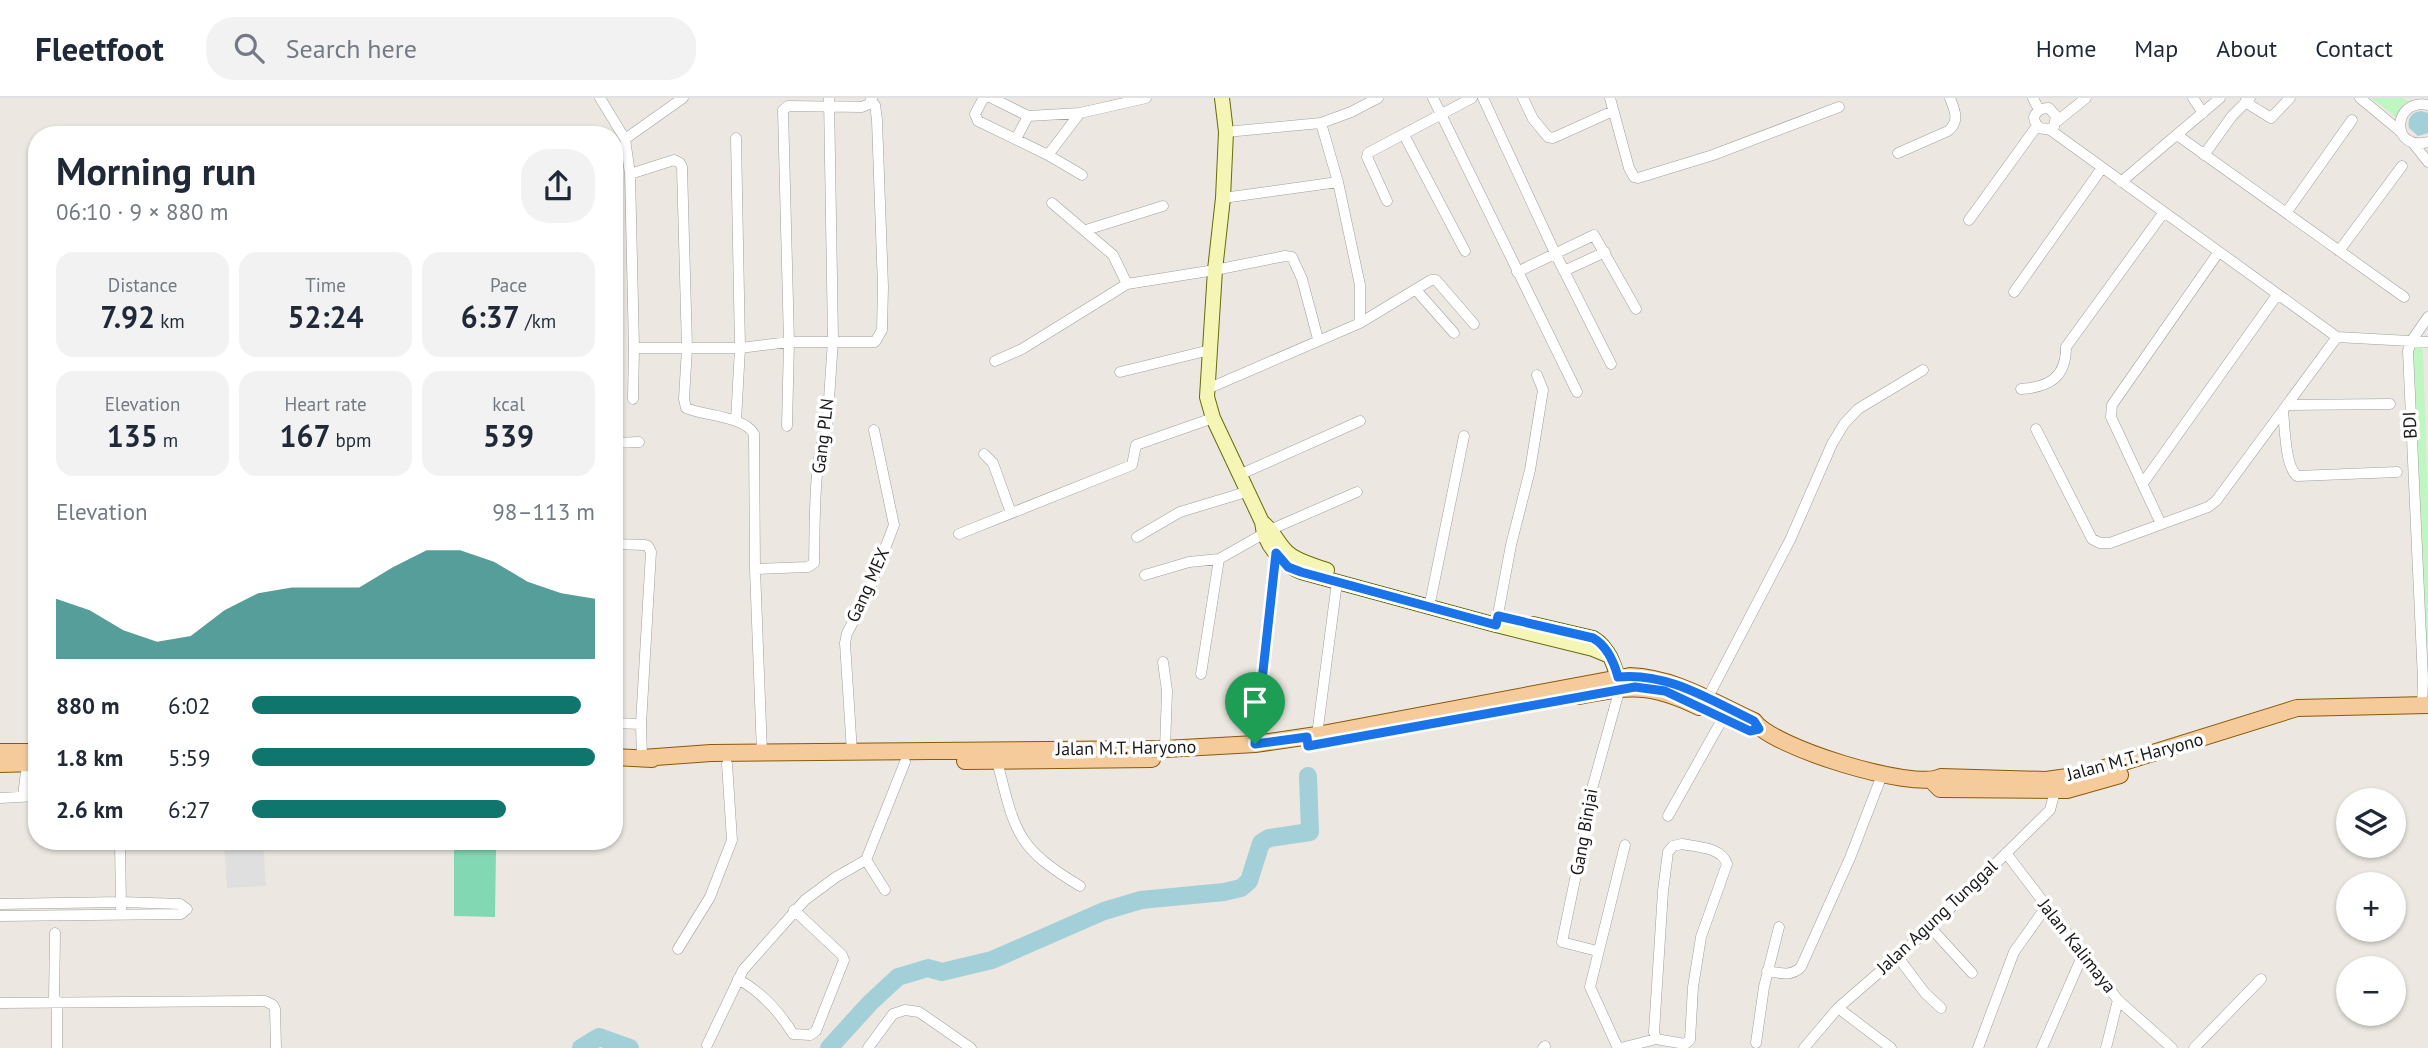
<!DOCTYPE html>
<meta charset="utf-8">
<style>
:root{--surface:#fff;--page:#f2f2f3;--text:#1f2937;--muted:#747a83;--line:#e0e1e3;--accent:#0f766e}
body{margin:0;font-family:"PT Sans",sans-serif;background:var(--page);color:var(--text);height:100vh;display:flex;flex-direction:column;font-size:26px;white-space:nowrap}
*{box-sizing:border-box;margin:0}
p{font-size:23px;color:var(--muted)}
.icon{flex:none;width:38px;height:38px;fill:none;stroke:currentColor;stroke-width:2;stroke-linecap:round;stroke-linejoin:round}
.map{position:relative;flex:1;overflow:hidden}
.sheet{position:absolute;left:28px;top:28px;width:595px;height:724px;display:flex;flex-direction:column;background:var(--surface);border-radius:28px;box-shadow:0 2px 5px #0004}
.sheet>*{flex:none}
.fabs{position:absolute;left:2336px;top:690px;display:grid;gap:14px}
.fabs a{display:grid;place-items:center;width:70px;height:70px;border-radius:50%;background:var(--surface);box-shadow:0 2px 5px #0004;font-size:35px}
.pin{position:absolute;display:grid;place-items:center;width:60px;height:60px;color:#fff;margin:-72px -30px;border-radius:50% 50% 50% 0;rotate:-45deg;box-shadow:0 0 7px #0007}
.pin .icon{rotate:45deg}
.round{display:grid;place-items:center;flex:none;width:74px;height:74px;border-radius:28px;background:var(--page)}
.head{display:flex;align-items:center;justify-content:space-between;height:119px;padding:0 28px}
h1{font-size:38px;font-weight:800;line-height:52px}
.stats{display:grid;grid-template-columns:repeat(3,1fr);gap:10px;height:119px;padding:7px 28px}
.stats div{display:grid;align-content:center;border-radius:18px;background:var(--page);text-align:center}
.stats b{font-size:30px;font-weight:800}
.stats small{font-size:19px;font-weight:400}
.stats p{font-size:19px}
.chart{height:196px;padding:14px 28px}
.chart p{display:flex;justify-content:space-between}
.chart svg{width:100%;height:126px;margin-top:7px;fill:var(--accent);opacity:.7}
ul{padding:0 28px;list-style:none;font-size:23px}
li{display:grid;grid-template-columns:112px 84px 1fr;align-items:center;height:52px}
li i{height:18px;border-radius:9px;background:var(--accent)}
header{display:flex;align-items:center;gap:42px;box-sizing:border-box;height:98px;padding:0 35px;background:var(--surface);border-bottom:2px solid var(--line)}
header strong{font-size:33px}
nav{display:flex;gap:38px;margin-inline-start:auto;font-size:24px}
.search{width:490px;height:63px;background:var(--page);display:flex;align-items:center;gap:18px;box-sizing:border-box;padding:0 24px;border-radius:28px;color:var(--muted);font-size:26px}
.map>svg:first-child{display:block}
</style>
<header>
<strong>Fleetfoot</strong>
<div class="search"><svg class="icon" aria-label="search" viewBox="0 0 24 24"><circle cx="10" cy="10" r="6"/><path d="M15 15l6 6"/></svg>Search here</div>
<nav><a>Home</a><a>Map</a><a>About</a><a>Contact</a></nav>
</header>
<div class="map">
<svg width="2428" height="950" viewBox="0 0 2428 950">
<rect width="100%" height="100%" fill="#ece8e1"/>
<!-- park -->
<path fill="#bff6c1" d="M2371,0H2402L2410,4L2404,6L2396,19Z
M2418,247L2422,249L2423,254L2428,408V585L2426,582L2411,253Z"/>
<!-- pitch -->
<path fill="#82d8b3" d="M454,751L496,752L495,819L454,818Z"/>
<!-- parking -->
<path fill="#dfdfdf" d="M224,744H263L266,788L227,790Z"/>
<!-- water -->
<path fill="#a3cfd8" d="M2421,13L2428,15V35L2418,38L2409,30C2407,21 2411,14 2421,13Z"/>
<g fill="none" stroke-linecap="round" stroke-linejoin="round">
<!-- river -->
<path stroke="#a3cfd8" stroke-width="18" d="M581,950L599,939L630,950
M829,950L870,905L898,879L928,870L942,874L992,862L1104,813L1141,802L1224,794L1241,790L1249,783L1261,745L1269,740L1310,734L1308,678"/>
<defs>
<path id="street" d="M600,0L625,41L630,76L634,250H740L789,244H875L882,232L883,189L877,22L875,7L871,4
M985,0L983,1L975,16L978,23L1048,57L1082,77
M992,0L1028,18L1080,15L1146,0
M1433,0L1577,294
M1483,0L1555,155L1611,266
M1523,0L1533,21L1548,39L1553,40L1613,13
M1610,0L1629,70L1634,79L1638,80L1713,57L1839,9
M2033,0L2039,12
M2193,0L2203,15
M2360,0L2401,34
M2245,4L2271,20L2290,0
M2428,7C2392,0 2390,54 2428,44
M2056,24L2086,0
M1321,25L1351,14L1378,0
M2049,31L2054,29L2056,18L2049,10C2041,10 2037,12 2034,19C2035,28 2040,32 2049,31L2337,239L2428,244
M1226,34L1321,25L1338,84L1360,187V225
M1404,37L1465,153
M2177,37L2404,199
M625,41L683,0
M1016,41L1028,18
M2413,45L2428,64
M1898,55L1948,33C1960,23 1955,13 1950,0
M1048,57L1080,15
M2204,57L2232,18L2250,0
M630,76L674,62L680,65L682,69L687,250L684,301L686,310C704,318 744,318 754,336L755,471L762,655
M2121,84L2220,0
M1223,100L1338,84
M1387,103L1367,59L1368,55L1472,0
M1052,105L1113,157L1127,186
M2286,115L2352,22
M1969,122L2037,28
M1086,132L1163,108
M2339,153L2402,68
M1564,173L1605,154
M1517,174L1594,137L1636,211
M1416,192L1454,235
M2014,194L2102,70
M995,263L1022,251L1127,186L1215,172L1285,158L1292,159L1302,181L1318,241
M1120,274L1210,252
M1207,291L1360,225L1431,182H1436L1474,226
M2021,291C2050,289 2066,279 2066,249L2164,114
M633,301L634,250
M2287,307L2390,306
M2283,313C2285,330 2285,368 2297,378L2397,374
M736,323L740,250L736,40
M787,328L789,244L783,12L788,8L862,9L869,6L872,0
M2036,331L2092,441L2100,445H2110L2208,409L2216,403L2337,239
M614,345L639,344
M984,356L993,365L1011,415
M1239,377L1360,323
M2143,385L2277,197
M2161,426L2111,319L2112,307L2218,155
M959,436L1132,367L1136,347L1213,320
M1137,439L1180,414L1246,394
M614,446L645,447L648,448L651,454L641,626L642,660
M755,471L808,469L814,465C815,432 813,358 827,331L833,242L829,0
M1145,477L1189,464L1219,461
M1431,500L1464,338
M1496,527L1511,447L1530,372L1543,292L1537,277
M1163,564L1167,593L1165,651
M1201,576L1219,461L1272,431L1357,394
M1707,601L1790,442L1832,346L1844,326L1858,311L1923,272
M2422,608L2423,582L2408,253L2412,242L2428,219
M614,625L641,626
M1317,637L1337,484
M1255,646L1276,455
M852,654L845,545L847,535L865,502L894,427L874,332
M997,663C1015,733 1015,749 1080,788
M23,698L27,666
M0,700L37,698
M1668,718L1723,620
M120,744L121,810
M1682,746C1697,749 1722,749 1727,766L1701,839L1693,889L1690,942L1685,946L1656,941L1654,934L1663,793L1668,754L1673,748Z
M1625,747L1590,889L1617,948L1621,950L1656,941
M2006,755L2118,902L2172,950
M866,762L885,792
M0,806L121,804L180,806L187,811L181,816L0,818
M1930,829L1972,875
M678,851L710,799L732,742L727,666
M1597,853L1562,844L1583,743L1587,709L1620,590
M1897,858L1925,895L1941,910
M1767,873C1780,875 1791,879 1801,869L1850,760L1882,677
M738,881C761,894 779,913 793,936L810,937L816,933L844,862L842,857L794,812
M54,903L55,835
M0,905L265,903L273,907L275,911L276,950
M1838,910L1891,950
M1756,945L1764,889L1779,829
M707,947L743,872L805,802L836,779L866,762L905,664
M57,950V903
M868,950L893,916L905,912L919,914L971,950
M1543,950L1545,948
M1804,950L1838,910L1929,831L2050,712L2056,689
M1978,950L2014,854L2046,809
M2042,950L2084,854
M2106,950L2118,902
M2194,950L2261,881"/>
<path id="secondary" d="M1222,0L1226,34L1223,100L1215,172L1207,299L1213,320L1262,424C1264,446 1280,465 1301,474L1496,527L1593,551L1610,558
M1262,424C1273,432 1277,444 1287,454C1297,464 1314,467 1327,472
M1533,526L1593,540C1610,550 1616,571 1620,589"/>
<path id="primary" d="M1579,598C1630,588 1650,585 1699,609
M0,654H37
M614,659L652,661
M642,660L711,655L1165,651L1255,646L1317,637L1630,578C1676,580 1712,604 1754,623C1771,649 1913,693 1941,679L2046,682L2082,677L2297,610L2428,607
M965,663L1152,661
M0,666L37,665
M1932,683L1940,691L2067,692L2120,677"/>
</defs>
<!-- street casing -->
<use href="#street" stroke="#9f9f9f" stroke-width="11"/>
<!-- secondary casing -->
<use href="#secondary" stroke="#656b0a" stroke-width="16"/>
<!-- primary casing -->
<use href="#primary" stroke="#8b5908" stroke-width="18"/>
<!-- street -->
<use href="#street" stroke="#fff" stroke-width="10"/>
<!-- secondary -->
<use href="#secondary" stroke="#f5f5b6" stroke-width="14"/>
<!-- primary -->
<use href="#primary" stroke="#f6cb9c" stroke-width="16"/>
</g>
<g fill="none" stroke-linecap="round" stroke-linejoin="round">
<defs>
<path id="route" d="M1276,455L1288,469L1301,474L1496,527L1498,518L1593,540C1607,548 1614,564 1618,579C1668,574 1710,602 1754,623L1759,631L1750,633L1665,593L1635,589L1308,648L1307,639L1255,646Z"/>
</defs>
<!-- route casing -->
<use href="#route" stroke="#fff" stroke-width="14"/>
<!-- route -->
<use href="#route" stroke="#1a73e8" stroke-width="9"/>
</g>
<g text-anchor="middle" stroke-width="7" stroke-linejoin="round" paint-order="stroke">
<!-- street labels -->
<g font-size="18" fill="#1b1b1b" stroke="#fff">
<text transform="translate(2410 327) rotate(-93)" y="6">BDI</text>
<text transform="translate(823 338) rotate(-83)" y="6">Gang PLN</text>
<text transform="translate(868 487) rotate(-66)" y="6">Gang MEX</text>
<text transform="translate(1126 650) rotate(-1)" y="6">Jalan M.T. Haryono</text>
<text transform="translate(2135 659) rotate(-15)" y="6">Jalan M.T. Haryono</text>
<text transform="translate(1584 734) rotate(-80)" y="6">Gang Binjai</text>
<text transform="translate(1937 819) rotate(-43)" y="6">Jalan Agung Tunggal</text>
<text transform="translate(2077 848) rotate(52)" y="6">Jalan Kalimaya</text>
</g>
</g>
</svg>
<div class="fabs">
<a><svg class="icon" aria-label="layers" viewBox="0 0 24 24"><path d="M12 4l9 5-9 5-9-5zM3 14l9 5 9-5"/></svg></a>
<a>+</a>
<a>−</a>
</div>
<div class="pin" style="left:1255px;top:646px;background:#1e9e55"><svg class="icon" aria-label="arrive" viewBox="0 0 24 24"><path d="M6 21V4h12l-3 4 3 4H6"/></svg></div>
<section class="sheet">
<div class="head"><div><h1>Morning run</h1><p>06:10 · 9 × 880 m</p></div><a class="round"><svg class="icon" aria-label="share" viewBox="0 0 24 24"><path d="M12 15V3M7 8l5-5 5 5M5 13v7h14v-7"/></svg></a></div>
<div class="stats">
<div><p>Distance</p><b>7.92<small> km</small></b></div>
<div><p>Time</p><b>52:24</b></div>
<div><p>Pace</p><b>6:37<small> /km</small></b></div>
</div>
<div class="stats">
<div><p>Elevation</p><b>135<small> m</small></b></div>
<div><p>Heart rate</p><b>167<small> bpm</small></b></div>
<div><p>kcal</p><b>539</b></div>
</div>
<div class="chart"><p><span>Elevation</span>98–113 m</p>
<svg viewBox="0 0 160 44" preserveAspectRatio="none"><path d="M0 44V23L10 27L20 34L30 38L40 36L50 27L60 21L70 19L80 19L90 19L100 12L110 6L120 6L130 10L140 17L150 21L160 23V44z"/></svg>
</div>
<ul>
<li><b>880 m</b>6:02<i style="width:96%"></i></li>
<li><b>1.8 km</b>5:59<i style="width:100%"></i></li>
<li><b>2.6 km</b>6:27<i style="width:74%"></i></li>
</ul>
</section>
</div>
